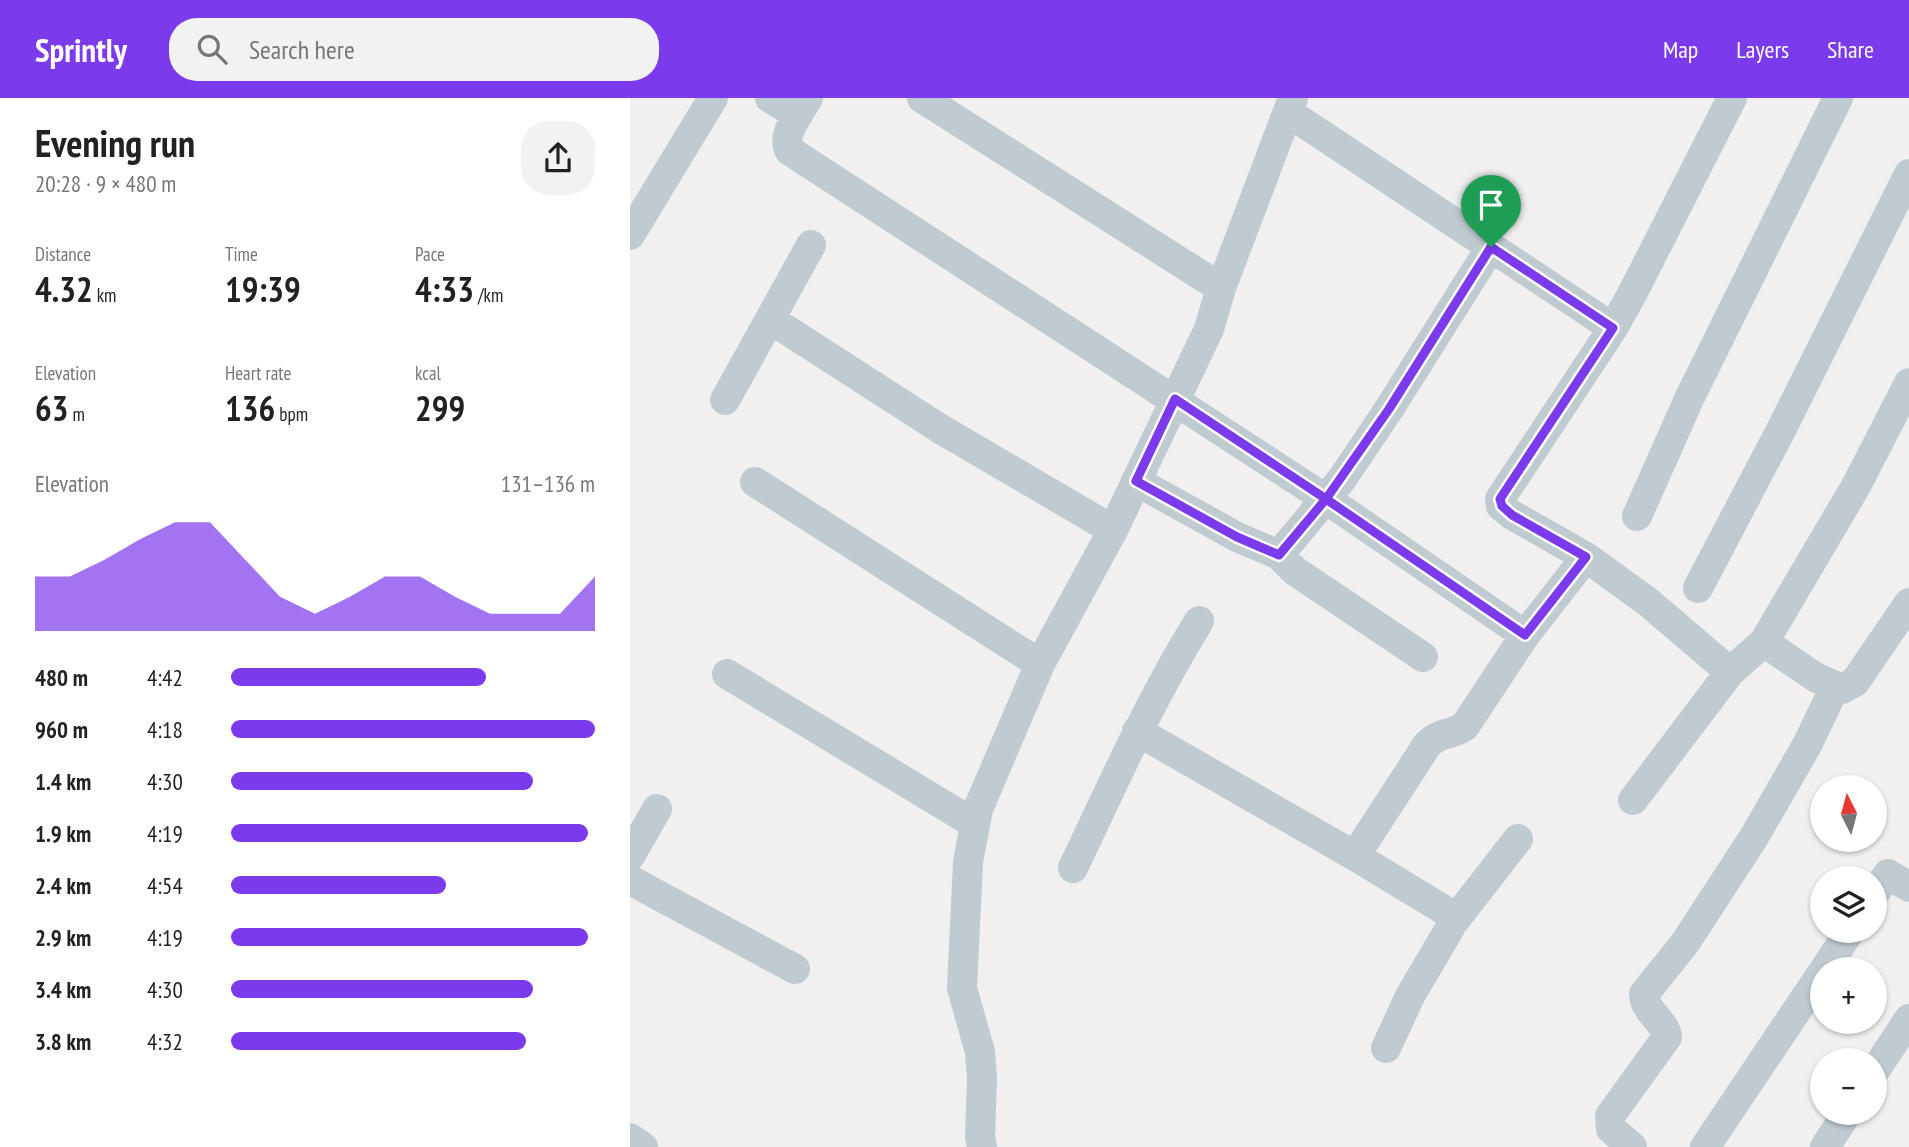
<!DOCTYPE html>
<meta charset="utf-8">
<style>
:root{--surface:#fff;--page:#f2f2f2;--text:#222;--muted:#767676;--accent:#7c3aed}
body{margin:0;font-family:"PT Sans Narrow",sans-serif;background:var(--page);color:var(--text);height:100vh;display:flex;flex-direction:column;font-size:26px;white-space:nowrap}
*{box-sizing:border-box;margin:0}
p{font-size:23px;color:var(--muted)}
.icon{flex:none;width:38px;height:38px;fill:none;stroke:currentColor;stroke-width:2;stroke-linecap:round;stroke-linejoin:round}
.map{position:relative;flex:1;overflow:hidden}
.details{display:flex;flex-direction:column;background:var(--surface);width:630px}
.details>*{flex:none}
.needle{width:46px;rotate:354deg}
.controls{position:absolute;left:1180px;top:677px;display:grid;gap:14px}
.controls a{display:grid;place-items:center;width:77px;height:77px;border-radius:50%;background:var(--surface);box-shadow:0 2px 5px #0004;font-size:35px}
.pin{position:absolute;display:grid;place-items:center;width:60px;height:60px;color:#fff;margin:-72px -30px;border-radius:50% 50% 50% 0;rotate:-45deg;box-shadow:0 0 7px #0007}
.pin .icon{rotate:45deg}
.round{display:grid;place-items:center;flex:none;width:74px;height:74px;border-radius:28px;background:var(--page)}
.head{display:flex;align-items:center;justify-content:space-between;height:119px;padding:0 35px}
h1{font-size:38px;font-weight:700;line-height:52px}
.figures{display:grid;grid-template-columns:repeat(3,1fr);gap:10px;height:119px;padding:7px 35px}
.figures div{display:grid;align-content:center}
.figures b{font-size:35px;font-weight:700}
.figures small{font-size:19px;font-weight:400}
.figures p{font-size:19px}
.chart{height:196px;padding:14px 35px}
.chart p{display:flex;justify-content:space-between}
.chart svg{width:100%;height:126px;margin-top:7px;fill:var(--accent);opacity:.7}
ul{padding:0 35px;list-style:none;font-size:23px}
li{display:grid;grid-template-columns:112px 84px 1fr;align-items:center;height:52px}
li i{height:18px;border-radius:9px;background:var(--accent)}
header{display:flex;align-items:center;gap:42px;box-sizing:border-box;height:98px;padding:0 35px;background:var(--accent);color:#fff}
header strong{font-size:33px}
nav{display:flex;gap:38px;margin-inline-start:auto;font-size:24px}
.search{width:490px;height:63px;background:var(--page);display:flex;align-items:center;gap:18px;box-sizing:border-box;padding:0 24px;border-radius:28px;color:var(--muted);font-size:26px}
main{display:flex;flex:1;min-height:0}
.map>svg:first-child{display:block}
</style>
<header>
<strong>Sprintly</strong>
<div class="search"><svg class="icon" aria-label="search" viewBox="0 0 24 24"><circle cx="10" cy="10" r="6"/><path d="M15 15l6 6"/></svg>Search here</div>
<nav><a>Map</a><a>Layers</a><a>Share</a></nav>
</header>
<main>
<section class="details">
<div class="head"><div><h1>Evening run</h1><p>20:28 · 9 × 480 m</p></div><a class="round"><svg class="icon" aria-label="share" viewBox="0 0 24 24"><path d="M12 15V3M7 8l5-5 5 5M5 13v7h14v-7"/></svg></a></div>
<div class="figures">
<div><p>Distance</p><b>4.32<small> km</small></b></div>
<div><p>Time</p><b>19:39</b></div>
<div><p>Pace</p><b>4:33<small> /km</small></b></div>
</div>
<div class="figures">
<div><p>Elevation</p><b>63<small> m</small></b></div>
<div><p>Heart rate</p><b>136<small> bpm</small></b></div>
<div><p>kcal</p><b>299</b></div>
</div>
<div class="chart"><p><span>Elevation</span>131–136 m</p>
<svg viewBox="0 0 160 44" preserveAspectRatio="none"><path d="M0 44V25L10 25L20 19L30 12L40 6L50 6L60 19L70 32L80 38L90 32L100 25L110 25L120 32L130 38L140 38L150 38L160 25V44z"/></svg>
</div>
<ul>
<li><b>480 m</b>4:42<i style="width:70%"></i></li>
<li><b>960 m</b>4:18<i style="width:100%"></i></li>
<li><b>1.4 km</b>4:30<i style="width:83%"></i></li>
<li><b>1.9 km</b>4:19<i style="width:98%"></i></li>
<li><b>2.4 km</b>4:54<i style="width:59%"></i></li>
<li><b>2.9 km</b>4:19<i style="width:98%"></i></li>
<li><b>3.4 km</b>4:30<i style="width:83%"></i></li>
<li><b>3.8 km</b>4:32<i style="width:81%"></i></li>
</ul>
</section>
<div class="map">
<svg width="1279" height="1049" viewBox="0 0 1279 1049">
<rect width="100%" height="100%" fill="#f1efef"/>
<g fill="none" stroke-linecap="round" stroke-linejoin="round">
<!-- minor -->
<path stroke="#bfcad1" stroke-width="30" d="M140,0L168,17
M178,0C170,15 150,37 160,53L696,401L895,537
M292,0L591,190
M659,15L983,230
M0,137L83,0
M140,221L181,147
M95,302L140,221L309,330L483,432
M506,383L607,439L649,457L665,473L793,559
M125,384L410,566
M1007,418L1059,301L1208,0
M649,457L712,381L759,311L861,149
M1068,490L1152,330L1279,76
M1134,544L1185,579L1212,591L1225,584L1279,505
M1100,574L1018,504L956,459L882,417L871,408L870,401L983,230L1002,196L1102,0
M97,576L345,726
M507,633L725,758L819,815L822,823L820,830L780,898L756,950
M1003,702L1100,574L1134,544L1226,388L1279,285
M0,758L27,711
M725,758L797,647C810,633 821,638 835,628L895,537L956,459
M443,770C483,686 520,602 569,523
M0,782L165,871
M1244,796L1258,776L1279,789
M821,827L888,741
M1194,872L1220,833
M1244,974L1279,921
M0,1040L13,1049
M352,1049L350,1039L352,980L350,954L332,890L338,764L348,711L410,566L483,432L579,231L591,190L663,0
M1002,1049L981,1031L980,1018L1037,939C1035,922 1014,914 1014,896L1055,845L1124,739L1177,647L1205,589
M1075,1049L1192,875
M1195,1049L1217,1015"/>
</g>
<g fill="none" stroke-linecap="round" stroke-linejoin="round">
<defs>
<path id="route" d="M861,149L759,311L696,401L545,301L506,383L607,439L649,457L696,401L895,537L956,459L882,417L872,408L870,401L983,230L861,149"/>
</defs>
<!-- route casing -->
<use href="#route" stroke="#fff" stroke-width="14"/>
<!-- route -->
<use href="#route" stroke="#7c3aed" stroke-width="9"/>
</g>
</svg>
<div class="controls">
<a><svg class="needle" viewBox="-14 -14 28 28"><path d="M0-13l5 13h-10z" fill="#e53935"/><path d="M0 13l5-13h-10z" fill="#767676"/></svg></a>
<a><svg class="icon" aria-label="layers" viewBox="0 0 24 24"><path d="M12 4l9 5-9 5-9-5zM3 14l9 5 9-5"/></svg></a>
<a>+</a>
<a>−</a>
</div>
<div class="pin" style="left:861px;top:149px;background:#1e9e55"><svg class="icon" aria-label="arrive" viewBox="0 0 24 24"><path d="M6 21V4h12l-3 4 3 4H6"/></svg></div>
</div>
</main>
